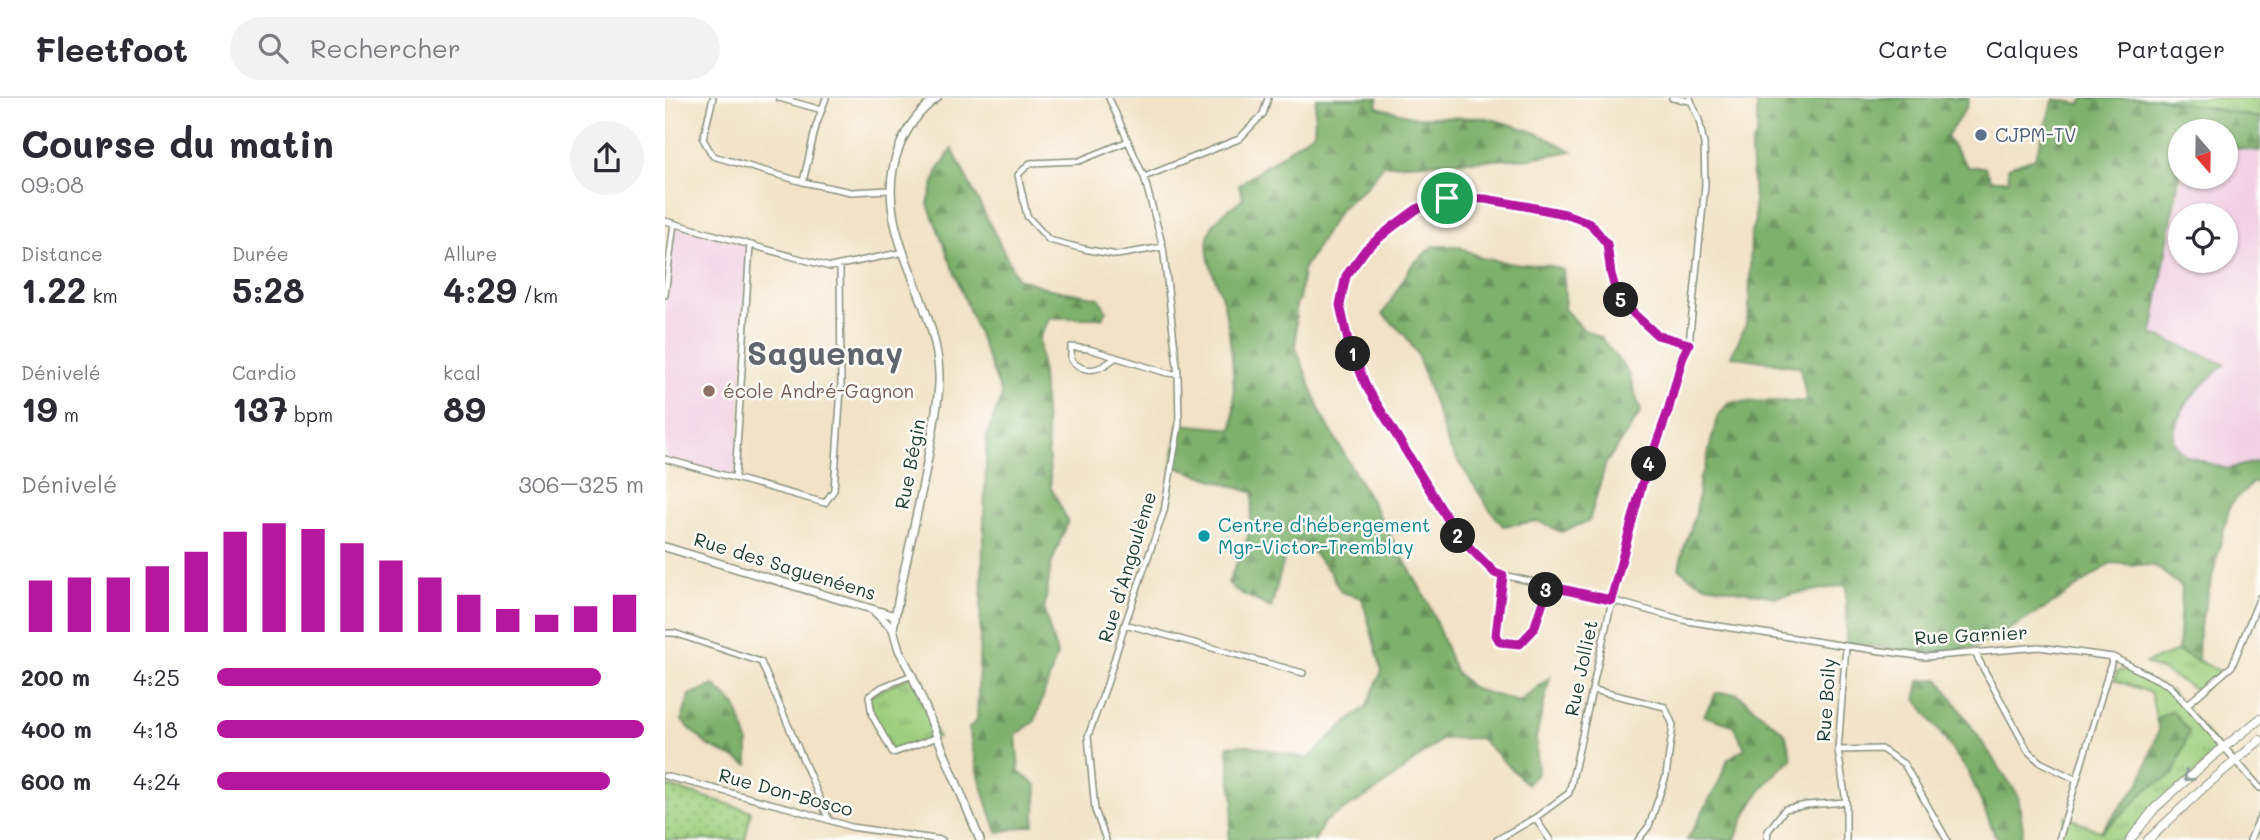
<!DOCTYPE html>
<html lang="fr">
<meta charset="utf-8">
<style>
:root{--surface:#fff;--page:#f2f2f3;--text:#2b2b33;--muted:#7c7c81;--line:#e1e1e2;--accent:#b5179e}
body{margin:0;font-family:Mali,sans-serif;background:var(--page);color:var(--text);height:100vh;display:flex;flex-direction:column;font-size:26px;white-space:nowrap}
*{box-sizing:border-box;margin:0}
p{font-size:23px;color:var(--muted)}
.icon{flex:none;width:38px;height:38px;fill:none;stroke:currentColor;stroke-width:2;stroke-linecap:round;stroke-linejoin:round}
.map{position:relative;flex:1;overflow:hidden}
.sheet{display:flex;flex-direction:column;background:var(--surface);width:665px}
.sheet>*{flex:none}
.needle{width:46px;rotate:160deg}
.buttons{position:absolute;left:1503px;top:21px;display:grid;gap:14px}
.buttons a{display:grid;place-items:center;width:70px;height:70px;border-radius:50%;background:var(--surface);box-shadow:0 2px 5px #0004;font-size:35px}
.pin{position:absolute;display:grid;place-items:center;width:60px;height:60px;color:#fff;margin:-30px;border:4px solid #fff;border-radius:50%;box-shadow:0 2px 7px #0007}
.km{position:absolute;width:35px;height:35px;margin:-18px;border-radius:50%;background:#222;color:#fff;font-size:19px;line-height:35px;text-align:center}
.round{display:grid;place-items:center;flex:none;width:74px;height:74px;border-radius:37px;background:var(--page)}
.head{display:flex;align-items:center;justify-content:space-between;height:119px;padding:0 21px}
h1{font-size:38px;font-weight:800;line-height:52px}
.metrics{display:grid;grid-template-columns:repeat(3,1fr);gap:10px;height:119px;padding:7px 21px}
.metrics div{display:grid;align-content:center}
.metrics b{font-size:35px;font-weight:800}
.metrics small{font-size:19px;font-weight:400}
.metrics p{font-size:19px}
.chart{height:196px;padding:14px 21px}
.chart p{display:flex;justify-content:space-between}
.chart svg{width:100%;height:126px;margin-top:7px;stroke:var(--accent);stroke-width:6}
ul{padding:0 21px;list-style:none;font-size:23px}
li{display:grid;grid-template-columns:112px 84px 1fr;align-items:center;height:52px}
li i{height:18px;border-radius:9px;background:var(--accent)}
header{display:flex;align-items:center;gap:42px;box-sizing:border-box;height:98px;padding:0 35px;background:var(--surface);border-bottom:2px solid var(--line)}
header strong{font-size:33px}
nav{display:flex;gap:38px;margin-inline-start:auto;font-size:24px}
.search{width:490px;height:63px;background:var(--page);display:flex;align-items:center;gap:18px;box-sizing:border-box;padding:0 24px;border-radius:38px;color:var(--muted);font-size:26px}
main{display:flex;flex:1;min-height:0}
.map>svg:first-child{display:block}
</style>
<header>
<strong>Fleetfoot</strong>
<div class="search"><svg class="icon" aria-label="search" viewBox="0 0 24 24"><circle cx="10" cy="10" r="6"/><path d="M15 15l6 6"/></svg>Rechercher</div>
<nav><a>Carte</a><a>Calques</a><a>Partager</a></nav>
</header>
<main>
<section class="sheet">
<div class="head"><div><h1>Course du matin</h1><p>09:08</p></div><a class="round"><svg class="icon" aria-label="share" viewBox="0 0 24 24"><path d="M12 15V3M7 8l5-5 5 5M5 13v7h14v-7"/></svg></a></div>
<div class="metrics">
<div><p>Distance</p><b>1.22<small> km</small></b></div>
<div><p>Durée</p><b>5:28</b></div>
<div><p>Allure</p><b>4:29<small> /km</small></b></div>
</div>
<div class="metrics">
<div><p>Dénivelé</p><b>19<small> m</small></b></div>
<div><p>Cardio</p><b>137<small> bpm</small></b></div>
<div><p>kcal</p><b>89</b></div>
</div>
<div class="chart"><p><span>Dénivelé</span>306–325 m</p>
<svg viewBox="0 0 160 44" preserveAspectRatio="none"><path d="M5 44V26M15 44V25M25 44V25M35 44V21M45 44V16M55 44V9M65 44V6M75 44V8M85 44V13M95 44V19M105 44V25M115 44V31M125 44V36M135 44V38M145 44V35M155 44V31"/></svg>
</div>
<ul>
<li><b>200 m</b>4:25<i style="width:90%"></i></li>
<li><b>400 m</b>4:18<i style="width:100%"></i></li>
<li><b>600 m</b>4:24<i style="width:92%"></i></li>
</ul>
</section>
<div class="map">
<svg width="1595" height="742" viewBox="0 0 1595 742">
<defs>
<pattern id="grass-tufts" width="24" height="20" patternUnits="userSpaceOnUse" patternTransform="scale(1.75)"><rect width="24" height="20" fill="#9dce7d"/><path d="M3 7l-1-3M5 7V3M7 7l1-3M15 17l-1-3M17 17v-4M19 17l1-3" fill="none" stroke="#7fa867"/></pattern>
<pattern id="forest-firs" width="22" height="20" patternUnits="userSpaceOnUse" patternTransform="scale(1.75)"><rect width="22" height="20" fill="#7eb16c"/><path d="M5 1l3.5 6h-7zM16 11l3.5 6h-7z" fill="#67915a"/></pattern>
<pattern id="park-dots" width="8" height="8" patternUnits="userSpaceOnUse" patternTransform="scale(1.75)"><rect width="8" height="8" fill="#9dce7d"/><path d="M2 2h.1M6 6h.1" fill="none" stroke="#7fa867" stroke-width="1.8" stroke-linecap="round"/></pattern>
</defs>
<rect width="100%" height="100%" fill="#fdfcf7"/>
<filter id="ink" filterUnits="userSpaceOnUse"><feTurbulence type="fractalNoise" baseFrequency=".0143" numOctaves="2"/><feDisplacementMap in="SourceGraphic" scale="14" xChannelSelector="R" yChannelSelector="G"/><feConvolveMatrix kernelMatrix="1 2 1 2 8 2 1 2 1" color-interpolation-filters="sRGB"/></filter>
<filter id="wash" filterUnits="userSpaceOnUse"><feTurbulence type="fractalNoise" baseFrequency=".00686" numOctaves="4" result="noise"/><feDisplacementMap in="SourceGraphic" scale="28" xChannelSelector="R" yChannelSelector="G"/><feGaussianBlur stdDeviation="1.57" result="paint"/><feColorMatrix in="noise" values="0 0 0 0 0 0 0 0 0 0 0 0 0 0 0 0 0 1.4 0 .05"/><feComposite in="paint" operator="in"/></filter>
<g filter="url(#wash)">
<rect width="100%" height="100%" fill="#f2e2c6"/>
<!-- built -->
<path fill="#f1d0e3" fill-rule="evenodd" d="M1561,49L1595,53V363L1562,371L1519,357L1508,344V330L1530,292L1559,266L1487,236L1516,79H1561ZM1516,117H1561V163H1516Z
M7,128L85,147L71,382L0,360V195Z"/>
<!-- grass -->
<path fill="url(#grass-tufts)" stroke="#5e8658" stroke-width="2" d="M1494,0H1595V20Z
M1513,553L1557,574L1535,594L1498,573L1480,565Z
M1457,572H1464L1507,594L1551,647L1552,653L1462,742H1393L1401,718L1436,734L1465,709L1482,691L1509,676L1507,613L1491,621L1486,595L1449,582L1452,574Z
M247,577L273,639L228,655L207,617L204,598Z"/>
<!-- forest -->
<path fill="url(#forest-firs)" stroke="#4e7750" stroke-width="2" d="M651,0H713L712,9L750,19L823,20L870,34L907,53L867,60L719,67L701,89L675,111L638,172L634,202L631,206V250L656,315L763,504L790,573L804,587L813,592L854,604L885,579L871,640L873,675L862,686L815,640L777,641L715,690L659,724L650,742H563L569,702L565,680L563,648L584,647L643,661L669,635L701,609L717,573L697,500L676,494L665,474L638,443L623,446L606,510L572,493L563,485L583,439L589,395L507,368L514,326L568,331C571,288 568,249 559,207C554,185 539,163 543,140C545,123 566,110 578,100L574,87L649,34Z
M1092,0H1304L1301,10L1281,39L1303,69H1320L1326,82H1344L1343,69L1370,60L1389,1L1415,6L1420,0H1494L1595,20V53L1561,49V33H1516L1515,72L1487,236L1560,266C1537,286 1509,311 1508,344L1519,357L1562,371L1595,363V385H1587L1565,407L1534,532L1533,563L1513,553L1517,489L1490,468L1446,465L1392,503L1342,533L1307,551L1261,555L1181,545V487L1111,499L1041,487L1024,479L1014,470L1019,450L1031,415L1035,378L1039,373L1052,320L1064,304L1142,303L1135,269L1066,258L1080,229L1084,214L1086,134L1090,122L1086,49L1092,37Z
M287,51L352,180L385,191L434,200L441,213L437,220H385L374,240L386,390L403,423L386,467L379,512L392,557L370,623L351,637L354,674L372,688L369,727L332,734C320,700 309,666 304,630L312,622L322,338L337,297L263,106L272,74Z
M768,148H793L816,160L851,166L882,167L898,172L900,197L899,211L919,232L936,240L964,276L976,314L941,365L924,423L896,434L873,423L838,428L823,409L784,349L752,256L740,237L718,216L747,167Z
M1274,581L1353,697L1358,731L1355,742H1335L1330,737L1304,675L1251,601L1254,583Z
M49,587L71,608L83,644V667L42,647L17,623L24,597Z
M1051,595H1071L1120,635L1127,661C1099,682 1082,709 1070,742H1022L1053,686L1063,661L1080,650L1068,627L1039,618Z
M1507,613L1524,633L1509,676L1482,691L1465,709L1435,734L1475,685L1494,632L1491,621Z"/>
<!-- park -->
<path fill="url(#park-dots)" stroke="#5e8658" stroke-width="2" d="M0,687L86,713L80,742H0Z"/>
</g>
<g filter="url(#ink)">
<g fill="none" stroke-linecap="round" stroke-linejoin="round">
<defs>
<path id="minor" d="M48,0L38,41L48,58L138,84L186,94L225,92
M114,0L157,12
M1007,0L1025,3
M461,44L414,63L365,65L353,77L362,118L384,142L419,151L452,157L498,149
M479,79L574,41L598,16L603,0
M138,84L151,28L161,0
M0,123L165,169L239,154
M0,197L9,125
M1024,246L992,237L969,216L952,197L946,176L942,146L925,125L900,116L820,101L782,100L753,111L726,130L701,151L681,178L675,207L683,243L701,288L793,438L830,475L946,502L1022,523L1181,548L1260,559L1374,549L1448,559L1505,588L1595,690
M450,260C434,273 421,277 406,262V249L424,251L502,275L513,276
M0,361L160,405L169,392L176,290L175,168
M70,380L85,147
M838,478L831,537L835,544L855,546L869,531L883,488
M460,526L638,575
M0,535H9L96,564L164,722
M1310,555L1363,653L1375,664L1412,682
M247,577L217,589L204,598L207,617L228,655L273,639
M929,592L1000,609L1008,627L1001,678L984,728L973,742
M1523,606L1567,568L1595,499
M1173,652L1216,651L1239,666L1282,742
M0,678L128,711L186,729L277,742
M870,720L885,742
M441,742L430,712L423,638L442,586L460,526L499,413L514,326L513,276L498,149L479,79L444,0
M832,742L870,720L904,695C928,593 947,489 977,388C984,364 994,340 1002,317C1010,293 1013,268 1024,246L1040,87L1039,46L1034,22L1025,0
M1102,742L1103,733L1120,711L1142,707L1181,704
M1181,742V704L1173,652L1181,548
M1394,742L1448,559
M1585,742L1595,719"/>
<path id="tertiary" d="M272,0C254,13 242,29 234,50C202,132 277,203 274,285C273,308 268,331 264,354C254,413 238,471 228,531L234,552L247,577L315,742
M0,449L230,518
M210,514L228,531"/>
<path id="secondary" d="M1465,742L1490,710L1548,658L1595,621
M1483,742L1537,691L1595,642"/>
</defs>
<!-- minor casing -->
<use href="#minor" stroke="#88907d" stroke-width="8"/>
<!-- tertiary casing -->
<use href="#tertiary" stroke="#88907d" stroke-width="10"/>
<!-- secondary casing -->
<use href="#secondary" stroke="#88907d" stroke-width="10"/>
<!-- minor -->
<use href="#minor" stroke="#fff" stroke-width="5"/>
<!-- tertiary -->
<use href="#tertiary" stroke="#fff" stroke-width="7"/>
<!-- secondary -->
<use href="#secondary" stroke="#fff" stroke-width="8"/>
</g>
<!-- one-way arrows -->
<defs><path id="oneway-chevron" d="M-2-3.5L2.5 0L-2 3.5" fill="none" stroke-width="1.6" stroke-linecap="round" stroke-linejoin="round" transform="scale(1.75)"/></defs>
<use stroke="#8f9e9a" href="#oneway-chevron" transform="translate(1523 679) rotate(138)"/>
</g>
<g fill="none" stroke-linecap="round" stroke-linejoin="round" filter="url(#ink)">
<defs>
<path id="route" d="M782,100L820,101L860,108L900,116L925,125L942,146L946,176L952,197L969,216L992,237L1024,246L1018,258L1003,313L977,386L946,502L883,488L869,531L855,546L835,544L831,537L838,478L830,475L793,438L701,288L683,243L675,207L681,178L701,151L726,130L752,111Z"/>
</defs>
<!-- route casing -->
<use href="#route" stroke="#fff" stroke-width="14"/>
<!-- route -->
<use href="#route" stroke="#b5179e" stroke-width="9"/>
</g>
<!-- markers -->
<circle fill="#5c6f8a" stroke="#fdfcf7" stroke-width="2.5" cx="1316" cy="37" r="7"/>
<circle fill="#8d6e63" stroke="#fdfcf7" stroke-width="2.5" cx="44" cy="293" r="7"/>
<circle fill="#0f9aa8" stroke="#fdfcf7" stroke-width="2.5" cx="539" cy="438" r="7"/>
<g text-anchor="middle" stroke-width="5" stroke-linejoin="round" paint-order="stroke">
<!-- service labels -->
<g font-size="19" fill="#4e5e75" stroke="#fdfcf7" text-anchor="start">
<text x="1330" y="44">CJPM-TV</text>
</g>
<!-- education labels -->
<g font-size="19" fill="#785e54" stroke="#fdfcf7" text-anchor="start">
<text x="58" y="300">école André-Gagnon</text>
</g>
<!-- street labels -->
<g font-size="19" fill="#1f3d34" stroke="#fdfcf7">
<text transform="translate(245 366) rotate(-79)" y="7">Rue Bégin</text>
<text transform="translate(120 468) rotate(17)" y="7">Rue des Saguenéens</text>
<text transform="translate(462 469) rotate(-73)" y="7">Rue d'Angoulème</text>
<text transform="translate(1306 537) rotate(-3)" y="7">Rue Garnier</text>
<text transform="translate(916 570) rotate(-78)" y="7">Rue Jolliet</text>
<text transform="translate(1161 602) rotate(-86)" y="7">Rue Boily</text>
<text transform="translate(121 694) rotate(15)" y="7">Rue Don-Bosco</text>
</g>
<!-- culture labels -->
<g font-size="19" fill="#0d838f" stroke="#fdfcf7" text-anchor="start">
<text x="553" y="434">Centre d'hébergement<tspan x="553" dy="22">Mgr-Victor-Tremblay</tspan></text>
</g>
<!-- town labels -->
<g font-size="33" font-weight="bold" fill="#61656d" stroke="#fdfcf7">
<text x="160" y="267">Saguenay</text>
</g>
</g>
</svg>
<div class="buttons">
<a><svg class="needle" viewBox="-14 -14 28 28"><path d="M0-13l5 13h-10z" fill="#e53935"/><path d="M0 13l5-13h-10z" fill="#7c7c81"/></svg></a>
<a><svg class="icon" aria-label="locate" viewBox="0 0 24 24"><circle cx="12" cy="12" r="6"/><path d="M12 2v4M12 18v4M2 12h4M18 12h4"/></svg></a>
</div>
<div class="pin" style="left:782px;top:100px;background:#1e9e55"><svg class="icon" aria-label="arrive" viewBox="0 0 24 24"><path d="M6 21V4h12l-3 4 3 4H6"/></svg></div>
<b class="km" style="left:688px;top:256px">1</b>
<b class="km" style="left:793px;top:438px">2</b>
<b class="km" style="left:881px;top:492px">3</b>
<b class="km" style="left:984px;top:366px">4</b>
<b class="km" style="left:956px;top:202px">5</b>
</div>
</main>
